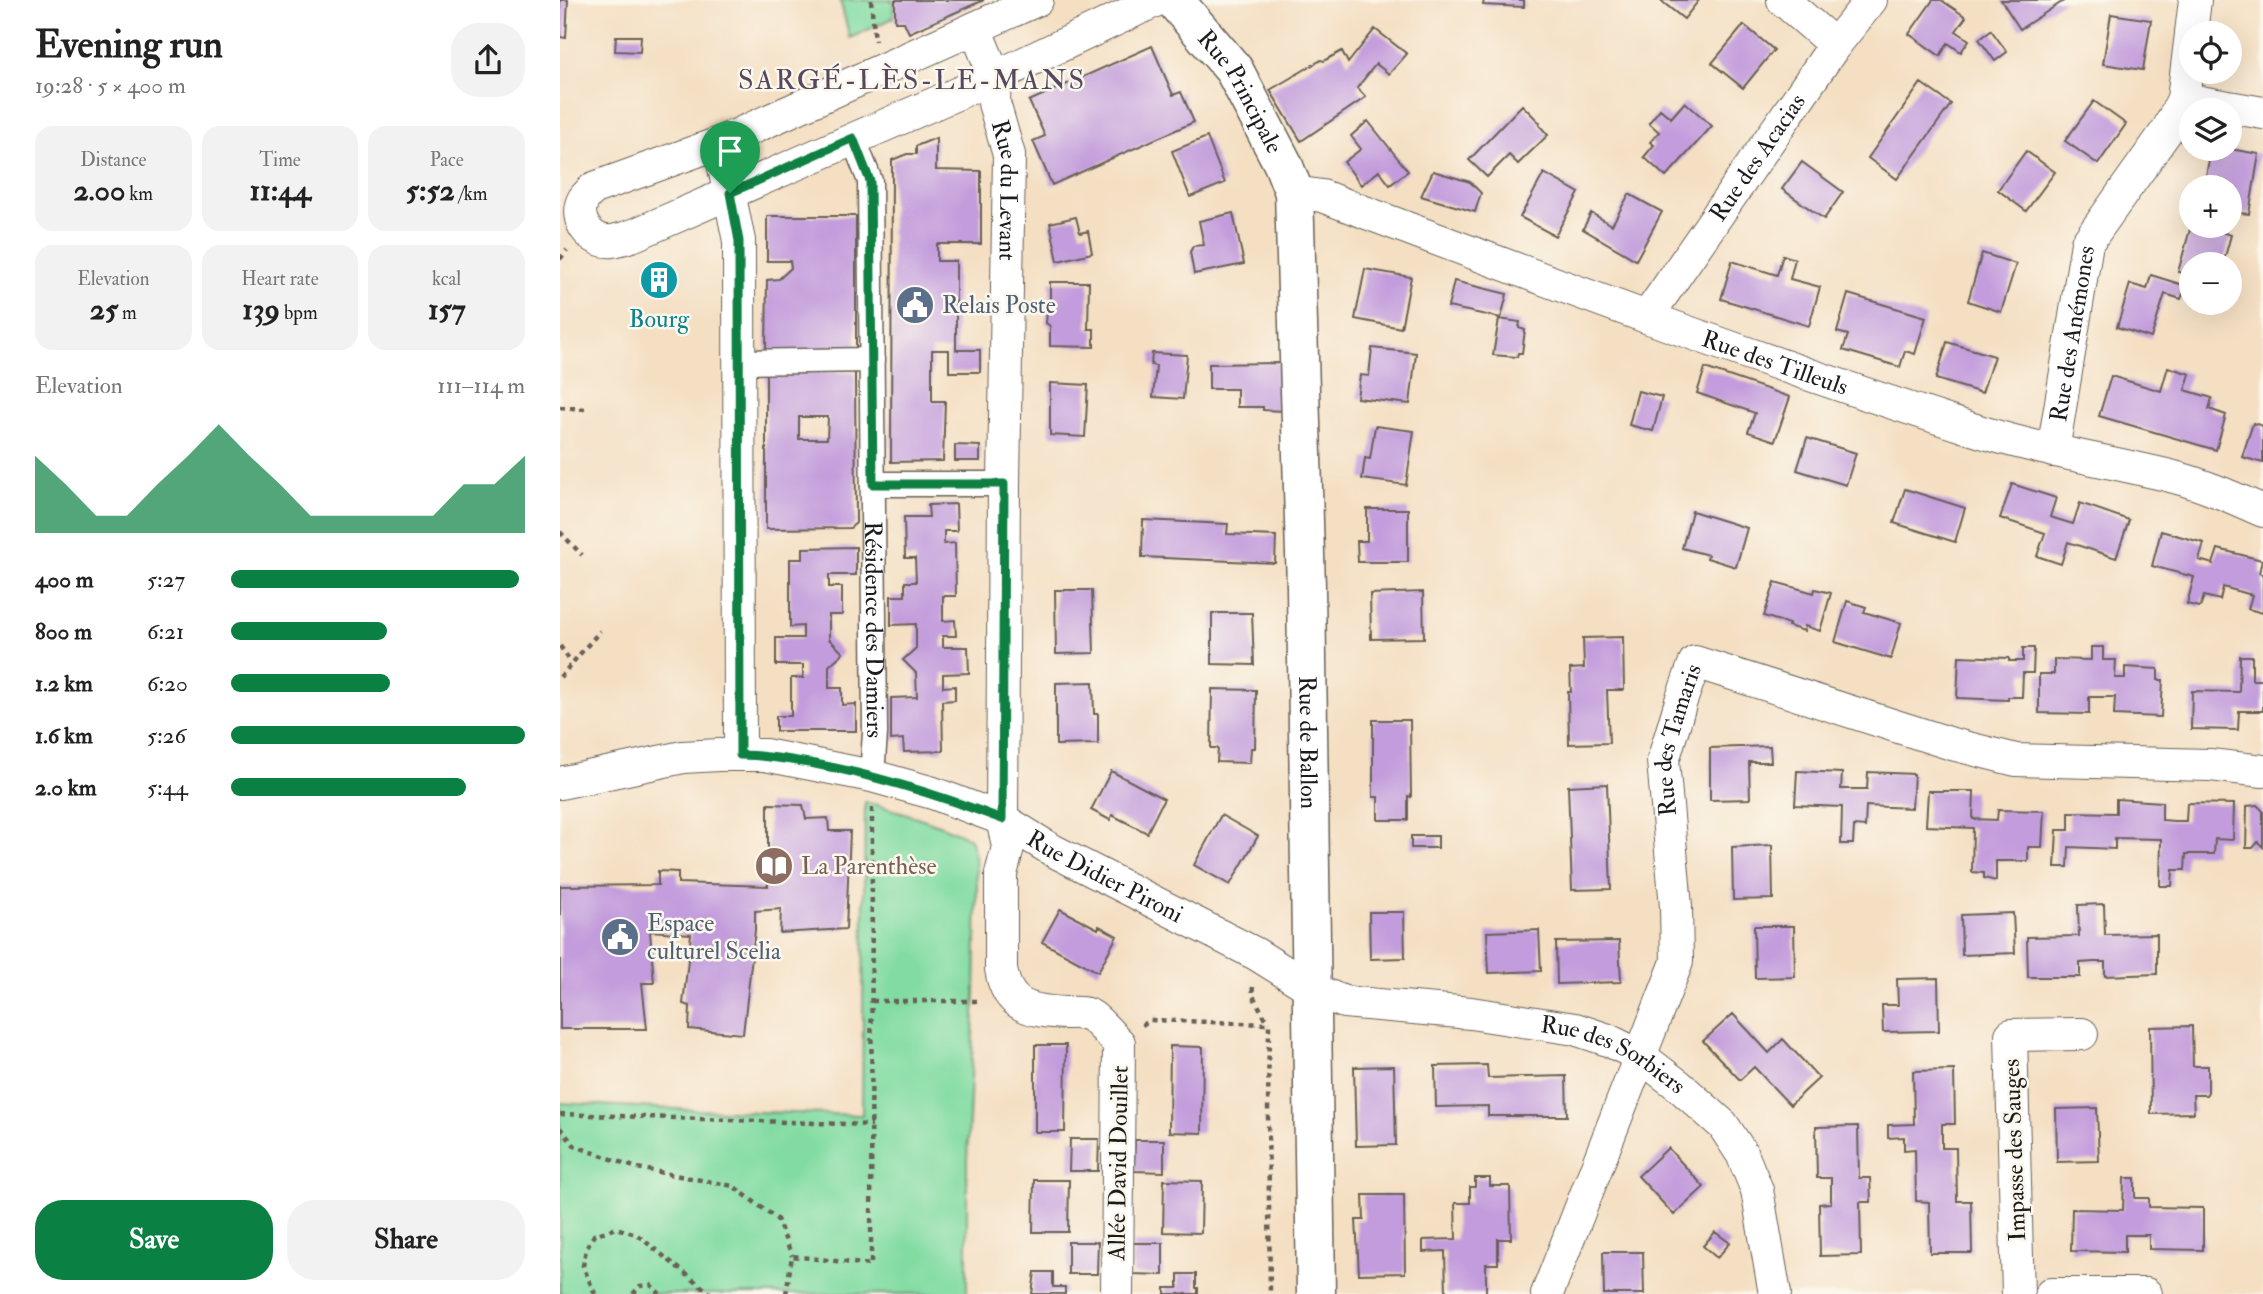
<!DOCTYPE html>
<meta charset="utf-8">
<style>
:root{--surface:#fff;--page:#f2f2f2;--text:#222;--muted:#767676;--accent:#0b8043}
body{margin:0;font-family:"IM FELL Double Pica",serif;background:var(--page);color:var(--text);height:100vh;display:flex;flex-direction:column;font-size:26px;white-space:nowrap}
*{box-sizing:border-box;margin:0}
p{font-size:23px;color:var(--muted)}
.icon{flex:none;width:38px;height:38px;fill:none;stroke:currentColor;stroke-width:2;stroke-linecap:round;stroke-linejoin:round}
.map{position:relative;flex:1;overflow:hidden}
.sheet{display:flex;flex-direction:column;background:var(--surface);width:560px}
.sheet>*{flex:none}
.buttons{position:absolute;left:1619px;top:21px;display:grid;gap:14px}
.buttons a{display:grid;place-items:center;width:63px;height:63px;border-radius:50%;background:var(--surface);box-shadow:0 7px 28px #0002;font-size:35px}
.pin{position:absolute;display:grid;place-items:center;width:60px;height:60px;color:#fff;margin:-72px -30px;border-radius:50% 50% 50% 0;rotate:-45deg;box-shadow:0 0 7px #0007}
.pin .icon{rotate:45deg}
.round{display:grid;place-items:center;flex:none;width:74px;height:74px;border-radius:28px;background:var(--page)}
.headline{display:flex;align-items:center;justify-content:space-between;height:119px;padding:0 35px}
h1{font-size:38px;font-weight:800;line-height:52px}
.figures{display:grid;grid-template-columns:repeat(3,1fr);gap:10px;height:119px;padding:7px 35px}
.figures div{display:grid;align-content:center;border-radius:18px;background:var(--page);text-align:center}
.figures b{font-size:30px;font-weight:800}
.figures small{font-size:19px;font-weight:400}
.figures p{font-size:19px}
.chart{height:196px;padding:14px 35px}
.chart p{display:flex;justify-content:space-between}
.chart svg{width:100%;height:126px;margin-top:7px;fill:var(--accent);opacity:.7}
.primary-button{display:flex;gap:14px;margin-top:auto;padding:14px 35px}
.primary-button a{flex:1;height:80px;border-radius:28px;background:var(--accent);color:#fff;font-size:28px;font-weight:800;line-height:80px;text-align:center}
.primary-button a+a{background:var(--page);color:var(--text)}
ul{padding:0 35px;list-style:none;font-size:23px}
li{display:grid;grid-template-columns:112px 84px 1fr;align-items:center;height:52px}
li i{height:18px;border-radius:9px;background:var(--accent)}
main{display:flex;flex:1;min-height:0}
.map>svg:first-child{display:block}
</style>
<main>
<section class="sheet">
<div class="headline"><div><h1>Evening run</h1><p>19:28 · 5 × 400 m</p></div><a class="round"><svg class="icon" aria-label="share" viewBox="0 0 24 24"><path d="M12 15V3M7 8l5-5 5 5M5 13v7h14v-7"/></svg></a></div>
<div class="figures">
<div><p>Distance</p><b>2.00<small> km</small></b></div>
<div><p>Time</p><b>11:44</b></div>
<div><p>Pace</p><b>5:52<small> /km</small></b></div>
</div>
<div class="figures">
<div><p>Elevation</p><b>25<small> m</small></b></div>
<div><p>Heart rate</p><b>139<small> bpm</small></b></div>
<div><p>kcal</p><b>157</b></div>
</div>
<div class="chart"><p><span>Elevation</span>111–114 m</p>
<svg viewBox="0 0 160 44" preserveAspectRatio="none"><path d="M0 44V17L10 27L20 38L30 38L40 27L50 17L60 6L70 17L80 27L90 38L100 38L110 38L120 38L130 38L140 27L150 27L160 17V44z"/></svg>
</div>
<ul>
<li><b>400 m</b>5:27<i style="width:98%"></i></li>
<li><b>800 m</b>6:21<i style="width:53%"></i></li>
<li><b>1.2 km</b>6:20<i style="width:54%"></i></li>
<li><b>1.6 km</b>5:26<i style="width:100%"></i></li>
<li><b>2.0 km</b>5:44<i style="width:80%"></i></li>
</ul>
<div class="primary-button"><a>Save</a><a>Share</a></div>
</section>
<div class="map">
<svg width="1703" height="1294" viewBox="0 0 1703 1294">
<rect width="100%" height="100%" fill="#fbf7ec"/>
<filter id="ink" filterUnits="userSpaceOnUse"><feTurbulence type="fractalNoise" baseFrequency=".0143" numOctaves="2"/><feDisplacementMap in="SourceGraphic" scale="14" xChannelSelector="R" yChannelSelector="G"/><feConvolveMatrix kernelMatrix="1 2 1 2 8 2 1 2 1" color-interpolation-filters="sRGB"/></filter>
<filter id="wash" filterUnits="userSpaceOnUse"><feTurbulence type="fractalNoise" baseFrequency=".00686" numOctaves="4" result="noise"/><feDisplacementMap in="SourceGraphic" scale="28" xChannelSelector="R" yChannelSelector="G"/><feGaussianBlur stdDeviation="1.57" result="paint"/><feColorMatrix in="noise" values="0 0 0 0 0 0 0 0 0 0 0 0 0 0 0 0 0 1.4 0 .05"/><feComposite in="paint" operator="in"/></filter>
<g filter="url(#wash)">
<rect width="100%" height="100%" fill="#f4dfc3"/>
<!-- green -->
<path fill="#82dca2" stroke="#4f7c5f" stroke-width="2" d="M280,0H333V18L290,38Z
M305,802C340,811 378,822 410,839L415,856L417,885L415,995L407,1160V1294H0V1103L135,1110L302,1115Z"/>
<g id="blocks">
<!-- building -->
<path fill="#c29cdc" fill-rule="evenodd" d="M0,0H8L6,38L0,37Z
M335,0H424L349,33L344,22H335Z
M924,0H964V7L923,5Z
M1100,0H1139L1124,19Z
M1373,0H1381L1406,17L1396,31L1409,40L1401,52L1388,43L1380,56L1349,34Z
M1441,0H1505L1460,29Z
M1551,14L1591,20L1583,70L1543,64Z
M1184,25L1214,50L1183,88L1152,63Z
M815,29L847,54L829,74L816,64L797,88L806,97L741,141L710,90L761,60L764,61L782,51L788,63Z
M1431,30L1447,52L1435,61L1419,39Z
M56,36H81L80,52L55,51Z
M592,46L613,95L621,92L634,122L492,185L473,141L485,136L469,101Z
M1361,83L1391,104L1337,179L1308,158Z
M1534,101L1566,124L1538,164L1505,141Z
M1125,102L1152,126L1106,177L1084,157L1094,145L1090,142L1099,132L1089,123L1100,109L1111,118Z
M962,105L980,123L979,125L988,135L958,164L949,155L927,177L909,160Z
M808,121L848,171L830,185L819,171L801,185L784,162L801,149L791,136Z
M647,137L665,183L630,197L612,151Z
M376,138V170L421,171V244H377V261H396V350H420V372H389V350H372V401H385L383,461L331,462L332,160L347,154H356V146Z
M1651,149H1670L1699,154L1689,214L1670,212V187H1644Z
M1466,151L1495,172L1466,211L1438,190Z
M1242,162L1283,192L1264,219L1222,189Z
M873,171L910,182L921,193L915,212L861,196Z
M984,173L1019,193L995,236L960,217Z
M1069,194L1102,212L1076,260L1023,229L1031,213L1052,225Z
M673,213L684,264L634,274L630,252L633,246L644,245L639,221Z
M207,216H296V351H206L207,280L219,279L231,268L230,261H207Z
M516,217L520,233L528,231L532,253L498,261L490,223Z
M1631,226H1641L1671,235L1663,264H1631V275L1618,272Z
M1422,253L1456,264L1441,312L1408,301Z
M1223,255L1235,259L1230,279L1260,287L1249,326L1161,299L1172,261L1217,275Z
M103,269L110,283L95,290L88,276Z
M805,269L851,277L841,328L795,319Z
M1591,275L1626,286L1621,299L1605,294L1591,338L1557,327L1570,284L1587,289Z
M894,281L947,294L941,318L888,307Z
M490,282H529L528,329H534V347L490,346V326L486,323L487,312L490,308Z
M1288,294L1366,317L1355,354L1345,351L1340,367L1283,350L1288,335L1277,332Z
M939,319L960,322L959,328L965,330L962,353H958L957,357L933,355Z
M1387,342L1434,356L1422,393L1376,379Z
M812,348L856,353L850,404L797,398L800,375L809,376Z
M592,353L627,355L623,399L593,397L596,366L591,365Z
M723,363L724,411L703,410V407H677V389H649V364Z
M1608,367L1630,374L1625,390L1652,398L1649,409L1666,415L1656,450L1539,416L1551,376L1601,391Z
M1145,368L1230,397L1215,441L1188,432L1195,413L1137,393Z
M206,372H295L296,523L290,528L206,529ZM239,417H268L267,439H239Z
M490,383L528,385L525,437L490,435Z
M1078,391L1102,397L1093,431L1069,425Z
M1693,423L1703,426V463L1682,457Z
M815,426L854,431L846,485L802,479L805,458L810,459Z
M1247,438L1296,453L1286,485L1237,470Z
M395,445L420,446V461H395Z
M1452,484L1496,498L1490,517L1513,524L1520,503L1569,520L1556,558L1508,542L1501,564L1477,556L1485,533L1440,518Z
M1345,489L1405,508L1395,542L1334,523Z
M396,504L397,531H384V544L395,543L396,596H383V621L395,620L396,636H383V647H408L409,673L383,674V687L395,686V700L382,701L383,751L344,752L343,739L331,740V698L357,697L356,673L343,660L356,648V624L331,625V596H345V582H356L355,558H345L344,517H369L368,505Z
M807,509H848V562H798L797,541H807Z
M1132,511L1187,528L1176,567L1147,558L1148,555L1122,548Z
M583,520L668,524L667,534L716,536L715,563L582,557Z
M1601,531L1644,543L1639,560L1653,564L1658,549L1702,560L1699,573L1703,575V613L1688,609L1692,595L1663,587L1660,600L1644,596L1640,607L1627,604L1634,577L1592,566Z
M296,547V575H269V587H282V615H269V639L283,653L269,666V688H282V705L296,704V731H216V716H231V678H243V665H216V638H243V626L230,627V559H243V548Z
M1215,582L1254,593L1255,589L1271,593L1260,631L1245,626L1244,631L1228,626L1229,624L1204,616Z
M495,590H532L534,653L496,654Z
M863,592L864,638L811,639L810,594Z
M1287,601L1306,607L1304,612L1341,623L1331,659L1275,642Z
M652,613H692L694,665L652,664Z
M1063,637L1064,690H1047L1049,743L1009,744L1008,692H1011L1010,669L1024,668L1023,638Z
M1531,647H1543V660H1556L1555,678H1565V667L1598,669V680H1603L1601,717L1554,715L1555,697H1529V714L1479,713V674H1494V659L1531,660Z
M1463,648H1474L1473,673H1463L1462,697H1448V700L1397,698L1399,656L1449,658V661H1463Z
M1680,656H1692V680H1703V711H1679L1678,730L1631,729L1632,691L1679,692Z
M533,682L534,714H538V744L496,745V683Z
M652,689L696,690L695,748H691L690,763L657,762L658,748H651Z
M813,720H850L851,797L848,796V820H818V797H813Z
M1210,746L1211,762H1189L1190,799L1150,800V748Z
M551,771L604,799L587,833L552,815L550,820L531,810Z
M1237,771L1282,773L1281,789H1307L1308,772L1354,774L1352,808L1306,806L1305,827L1294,826L1293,844H1281L1282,807L1235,805Z
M1047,784L1051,889L1012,890L1008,786Z
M1368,791H1414L1413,819L1437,820L1438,810L1484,811L1482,847H1468V861H1436V881L1424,878V873L1412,872L1413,828L1366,826Z
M1556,799L1602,802V820L1614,821H1626L1627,803L1674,804L1673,840L1655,839L1654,854H1626L1625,870H1613L1612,886H1600L1601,839L1555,838V849L1509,847L1508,867H1495L1497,830H1509V812L1556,813Z
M208,804L243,805L246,819L268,818L269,831H290L286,929L220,933L221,909L195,911V930L183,1034L129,1029L130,1006L123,1004L131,934L90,931L94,983H82L87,1029H0V886L98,885V871L118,872V883L208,886Z
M1697,805L1703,811V847L1698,842L1693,848H1686L1687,806Z
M661,815L698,836L670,885L634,865Z
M851,836H878V848H851Z
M1212,845L1213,899L1173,900L1172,847Z
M1544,904L1545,935L1597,934V974L1545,976V962H1533L1520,963V977H1468L1467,937L1519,936L1518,905Z
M500,909L538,929L539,926L557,936L538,972L482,942Z
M809,912H844L845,958L810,959Z
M1453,913L1455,953L1402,955L1401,915Z
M1194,926H1234L1235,977L1195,978Z
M979,930L981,971L929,973L927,932Z
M1059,941L1061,982L997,984L996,942Z
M1378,978L1379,1031L1323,1032L1322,1005H1338L1337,979Z
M1173,1014L1209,1053L1223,1039L1259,1078L1230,1105L1194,1067L1180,1080L1143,1041Z
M1632,1026L1633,1066H1648V1092L1646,1095H1633L1634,1113L1591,1114L1590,1027Z
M475,1045H506L505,1132H475Z
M610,1046L643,1047L642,1133L609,1132Z
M927,1065L928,1078L1006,1076L1007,1116H928V1106L876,1107L875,1066Z
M834,1066L836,1145L796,1146L794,1067Z
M1394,1070L1395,1124H1382V1148H1396L1397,1201H1411L1412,1253H1370L1369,1202L1356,1201L1355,1149L1344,1150V1137L1328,1138V1125L1354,1124L1353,1071Z
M1537,1108L1539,1161L1497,1162L1496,1109Z
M1298,1126L1299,1178H1310L1311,1202H1300L1301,1255L1260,1256L1259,1204L1271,1203V1178H1257L1256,1127Z
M510,1139H539L538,1171H509Z
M575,1140H604V1172L574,1171Z
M1108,1148L1144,1187L1114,1215L1078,1176Z
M915,1178H930V1186H950L951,1239H938V1264H926V1294H886L885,1251L863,1252V1240L896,1239L895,1203H910V1187H915Z
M1564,1178H1575V1198H1589V1207L1643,1208V1250L1589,1249V1235H1565V1252L1511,1251L1512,1209L1563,1210Z
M474,1180H509L508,1232H473Z
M604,1180L642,1181L641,1233L603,1232Z
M803,1195H844L845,1273L799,1274L796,1220H804Z
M1155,1232L1170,1243L1157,1258L1143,1246Z
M508,1242H538L537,1274H508Z
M573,1243H603V1275L573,1274Z
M1043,1252H1083L1084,1294H1044Z
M475,1272H493V1287H505V1294H472Z
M618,1274H636V1288H638V1294H605V1288H618Z"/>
</g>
</g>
<g filter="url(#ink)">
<use href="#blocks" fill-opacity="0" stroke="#686056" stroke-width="2"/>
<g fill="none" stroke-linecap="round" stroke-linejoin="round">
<defs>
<g id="pedestrian">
<path id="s1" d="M293,138L310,181L315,733L312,776"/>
<path d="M180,362L312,360"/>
<path d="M313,484H444"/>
</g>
<g id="minor">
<path d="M477,0L159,143L34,188C31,191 25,196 23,200C13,220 31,243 52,241C59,240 67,237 74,235L435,77L597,0"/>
<path d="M1223,0L1275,45"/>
<path id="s2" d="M415,28L435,77L434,103L449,155L444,484L442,819L448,847L441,874V969C447,1008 471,1011 505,1013C511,1013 521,1012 527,1014C536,1017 551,1036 559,1043L557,1294"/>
<path d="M1631,33L1635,0"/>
<path d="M1623,99L1703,113"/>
<path d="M159,143L179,241L180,755"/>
<path id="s3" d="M734,192L762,196C976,277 1191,358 1409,428C1476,450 1545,460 1614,477C1645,485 1674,498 1703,511"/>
<path id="s4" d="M1087,317L1275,45L1311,0"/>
<path id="s5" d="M1493,451L1527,243L1608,129L1623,99L1631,34"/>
<path id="s6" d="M0,783L123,757L159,755H205L312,776L373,793L442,819L492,850L696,954L752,989L784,1002L911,1013L1015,1029L1048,1040L1080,1056L1118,1085L1163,1125L1182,1154L1197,1190L1215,1294"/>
<path id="s7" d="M987,1294L1117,962L1116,907L1103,761L1121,701L1135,662L1392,744L1456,760L1650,765L1703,771"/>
<path d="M1458,1294L1451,1035L1522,1034"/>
<path d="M1491,1294H1586"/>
</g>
<g id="tertiary">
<path id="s8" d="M614,0L674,70L723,164L734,192L746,587L756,1294"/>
</g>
</defs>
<!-- pedestrian casing -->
<use href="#pedestrian" stroke="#686056" stroke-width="27"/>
<!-- minor casing -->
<use href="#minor" stroke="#686056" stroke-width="34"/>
<!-- tertiary casing -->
<use href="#tertiary" stroke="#686056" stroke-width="41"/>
<!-- path -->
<path stroke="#686056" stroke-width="4.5" stroke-dasharray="5 5" stroke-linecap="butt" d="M311,0L315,41
M0,259L7,250
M0,407L26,409
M0,532L22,555
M0,646L11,662
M0,677L40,631
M693,987L692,994L708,1023
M312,1001H422
M582,1025L590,1020L709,1024L708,1111L710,1294
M0,1114L312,1125
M0,1128L15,1146L77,1168L173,1186L217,1219L232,1256
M35,1294L23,1266L26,1249L34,1235L56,1228L76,1234L151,1294
M73,1294L80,1286L91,1285L100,1294
M226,1294L232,1256L311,1265L312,805"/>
<!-- pedestrian -->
<use href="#pedestrian" stroke="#fff" stroke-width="24"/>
<!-- minor -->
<use href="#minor" stroke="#fff" stroke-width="32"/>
<!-- tertiary -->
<use href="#tertiary" stroke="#fff" stroke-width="38"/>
</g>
</g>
<g fill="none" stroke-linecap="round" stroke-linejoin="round" filter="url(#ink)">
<defs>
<path id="route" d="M293,138L310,181L313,484H444L442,819C381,796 320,776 255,764C230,760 206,755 180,755L179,241L170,193Z"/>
</defs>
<!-- route casing -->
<use href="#route" stroke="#fff" stroke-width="14"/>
<!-- route -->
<use href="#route" stroke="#0b8043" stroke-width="9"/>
</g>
<!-- icons -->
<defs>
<symbol id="building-disc" viewBox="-11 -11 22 22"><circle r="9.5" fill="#0f9aa8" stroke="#fbf7ec"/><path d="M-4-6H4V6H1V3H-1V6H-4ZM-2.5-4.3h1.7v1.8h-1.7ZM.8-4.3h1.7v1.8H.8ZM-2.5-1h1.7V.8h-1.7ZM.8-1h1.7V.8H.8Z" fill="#fff"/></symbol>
<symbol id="civic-disc" viewBox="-11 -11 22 22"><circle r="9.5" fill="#5c6f8a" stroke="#fbf7ec"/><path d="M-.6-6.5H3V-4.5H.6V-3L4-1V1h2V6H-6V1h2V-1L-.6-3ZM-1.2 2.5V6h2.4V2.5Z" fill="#fff"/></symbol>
<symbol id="library-disc" viewBox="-11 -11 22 22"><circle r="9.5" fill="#8d6e63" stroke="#fbf7ec"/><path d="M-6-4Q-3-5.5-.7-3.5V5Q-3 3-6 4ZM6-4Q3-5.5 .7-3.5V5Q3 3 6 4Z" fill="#fff"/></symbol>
</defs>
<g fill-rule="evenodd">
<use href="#building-disc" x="77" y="258" width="44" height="44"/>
<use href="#civic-disc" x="333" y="283" width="44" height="44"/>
<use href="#library-disc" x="192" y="844" width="44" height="44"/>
<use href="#civic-disc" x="38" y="915" width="44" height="44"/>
</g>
<g text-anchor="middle" stroke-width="5" stroke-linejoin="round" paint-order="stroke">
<!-- street labels -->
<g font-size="24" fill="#1c1c1c" stroke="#fbf7ec">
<text dy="8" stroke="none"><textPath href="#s8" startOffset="114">Rue Principale</textPath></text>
<text dy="8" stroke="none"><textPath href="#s4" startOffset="194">Rue des Acacias</textPath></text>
<text dy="8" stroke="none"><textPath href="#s2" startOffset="168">Rue du Levant</textPath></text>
<text dy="8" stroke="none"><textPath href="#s5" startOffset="119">Rue des Anémones</textPath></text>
<text dy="8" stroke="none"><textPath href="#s3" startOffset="511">Rue des Tilleuls</textPath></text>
<text dy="8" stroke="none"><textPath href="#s1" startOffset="495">Résidence des Damiers</textPath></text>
<text dy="8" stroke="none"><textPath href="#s8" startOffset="779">Rue de Ballon</textPath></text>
<text dy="8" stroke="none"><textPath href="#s7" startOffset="581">Rue des Tamaris</textPath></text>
<text dy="8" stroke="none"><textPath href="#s6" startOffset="572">Rue Didier Pironi</textPath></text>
<text dy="8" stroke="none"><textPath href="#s6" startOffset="1120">Rue des Sorbiers</textPath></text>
<text transform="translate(1454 1150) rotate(-92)" y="8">Impasse des Sauges</text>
<text transform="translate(558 1163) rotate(-89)" y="8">Allée David Douillet</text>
</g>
<!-- service labels -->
<g font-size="24" fill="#4e5e75" stroke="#fbf7ec" text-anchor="start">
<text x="382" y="313">Relais Poste</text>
<text x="87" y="931">Espace<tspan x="87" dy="28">culturel Scelia</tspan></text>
</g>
<!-- culture labels -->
<g font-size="24" fill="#0d838f" stroke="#fbf7ec">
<text x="99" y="327">Bourg</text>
</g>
<!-- education labels -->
<g font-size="24" fill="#785e54" stroke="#fbf7ec" text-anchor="start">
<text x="241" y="874">La Parenthèse</text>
</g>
<!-- quarter labels -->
<g font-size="28" letter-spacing="2" fill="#56495f" stroke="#fbf7ec">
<text x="352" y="89">SARGÉ-LÈS-LE-MANS</text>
</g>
</g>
</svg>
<div class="buttons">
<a><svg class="icon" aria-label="locate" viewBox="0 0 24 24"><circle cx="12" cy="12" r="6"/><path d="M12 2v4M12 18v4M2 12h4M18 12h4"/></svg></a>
<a><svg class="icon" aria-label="layers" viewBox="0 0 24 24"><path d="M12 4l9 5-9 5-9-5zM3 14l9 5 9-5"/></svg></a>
<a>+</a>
<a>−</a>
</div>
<div class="pin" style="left:170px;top:193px;background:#1e9e55"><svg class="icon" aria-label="arrive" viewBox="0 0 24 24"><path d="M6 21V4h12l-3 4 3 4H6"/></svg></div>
</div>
</main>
